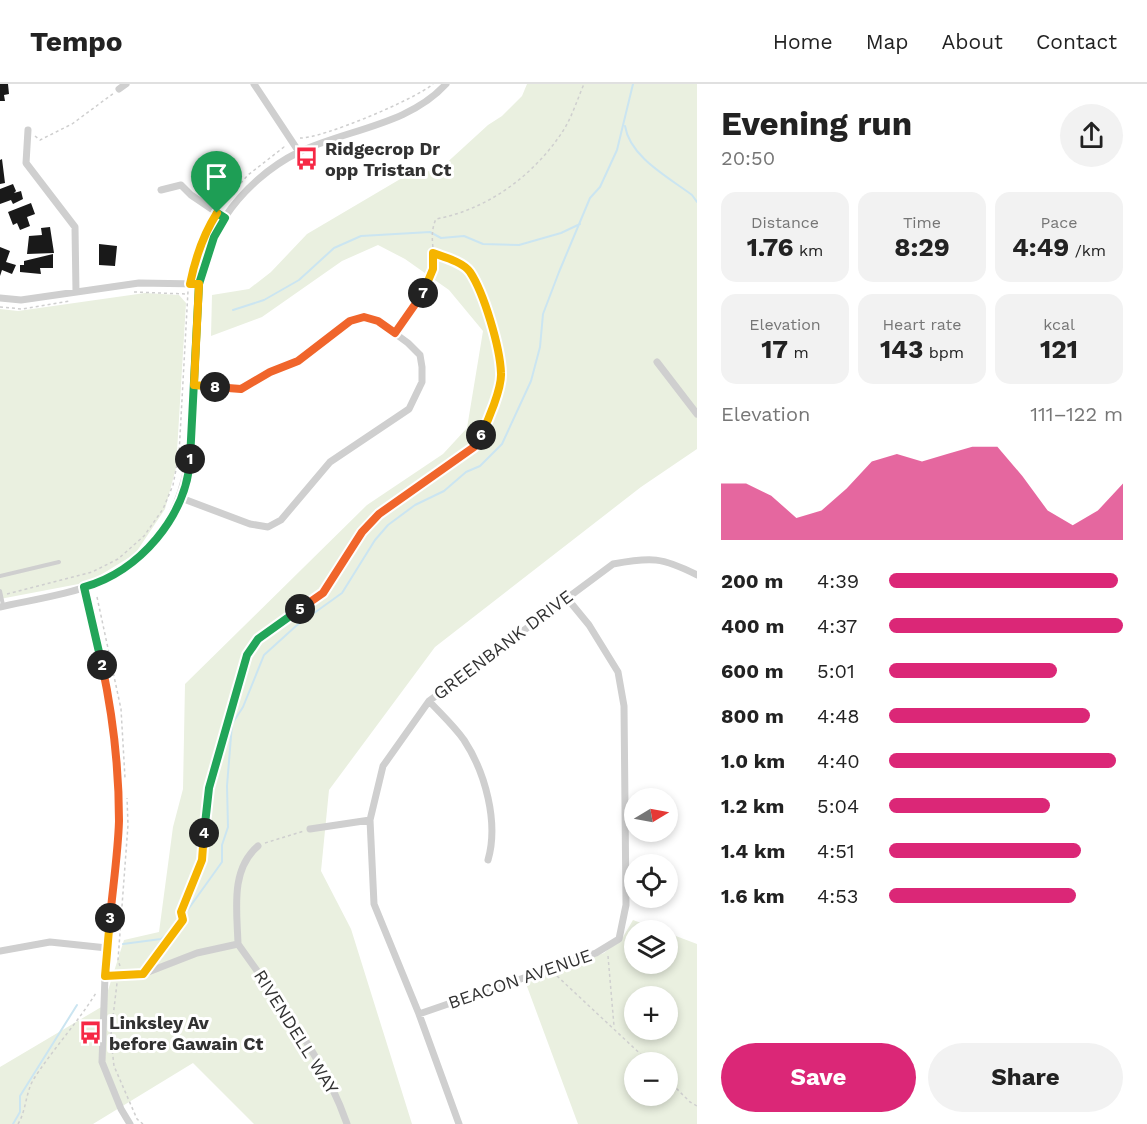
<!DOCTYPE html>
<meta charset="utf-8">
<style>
:root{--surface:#fff;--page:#f2f2f2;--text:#222;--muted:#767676;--line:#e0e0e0;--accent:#db2777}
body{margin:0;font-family:"Work Sans",sans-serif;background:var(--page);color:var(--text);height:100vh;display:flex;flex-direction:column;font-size:22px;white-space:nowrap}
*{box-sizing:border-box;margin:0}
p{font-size:20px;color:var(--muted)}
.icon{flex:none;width:33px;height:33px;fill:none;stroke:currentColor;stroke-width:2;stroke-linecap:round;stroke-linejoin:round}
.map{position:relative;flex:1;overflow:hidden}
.sheet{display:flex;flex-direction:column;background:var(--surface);width:450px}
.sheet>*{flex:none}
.needle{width:39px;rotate:80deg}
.fabs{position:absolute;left:624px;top:704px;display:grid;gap:12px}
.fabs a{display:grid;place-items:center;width:54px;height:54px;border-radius:50%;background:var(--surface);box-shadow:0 3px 9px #0003;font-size:30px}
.pin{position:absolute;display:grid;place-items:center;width:51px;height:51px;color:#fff;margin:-62px -26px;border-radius:50% 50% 50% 0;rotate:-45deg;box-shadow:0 0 6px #0007}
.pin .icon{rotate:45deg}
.km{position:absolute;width:30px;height:30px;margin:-15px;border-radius:50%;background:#222;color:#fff;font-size:16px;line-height:30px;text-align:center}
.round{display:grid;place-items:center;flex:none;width:63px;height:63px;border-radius:32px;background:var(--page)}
.overview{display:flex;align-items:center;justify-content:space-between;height:102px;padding:0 24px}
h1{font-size:33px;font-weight:700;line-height:45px}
.stats{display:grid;grid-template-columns:repeat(3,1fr);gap:9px;height:102px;padding:6px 24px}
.stats div{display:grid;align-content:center;border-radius:15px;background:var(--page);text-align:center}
.stats b{font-size:26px;font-weight:700}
.stats small{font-size:16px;font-weight:400}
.stats p{font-size:16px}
.chart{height:168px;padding:12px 24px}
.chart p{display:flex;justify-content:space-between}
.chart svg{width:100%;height:108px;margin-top:6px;fill:var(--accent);opacity:.7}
.button{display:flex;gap:12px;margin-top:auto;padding:12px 24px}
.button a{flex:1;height:69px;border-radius:36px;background:var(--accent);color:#fff;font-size:24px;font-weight:700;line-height:69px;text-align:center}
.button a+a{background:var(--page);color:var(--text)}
ul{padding:0 24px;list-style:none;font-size:20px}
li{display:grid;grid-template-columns:96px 72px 1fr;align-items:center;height:45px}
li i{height:15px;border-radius:8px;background:var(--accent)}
header{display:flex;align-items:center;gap:36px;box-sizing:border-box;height:84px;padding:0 30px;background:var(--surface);border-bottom:2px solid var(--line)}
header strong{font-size:28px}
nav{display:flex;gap:33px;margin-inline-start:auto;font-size:21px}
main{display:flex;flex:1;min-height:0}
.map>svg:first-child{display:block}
</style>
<header>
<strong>Tempo</strong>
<nav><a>Home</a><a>Map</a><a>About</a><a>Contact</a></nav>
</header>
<main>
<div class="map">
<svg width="697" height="1040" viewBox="0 0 697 1040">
<rect width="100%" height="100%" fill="#fff"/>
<!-- green -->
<path fill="#eaf0e0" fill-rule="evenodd" d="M527,0H697V365L641,403L435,563L329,706L321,787L351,845L412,1040H254L193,979L93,1040H0V983L103,922L124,856L159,848L173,743L183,705L185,600L367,421L443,370L467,344L483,247L449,206L405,175L378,161L342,177L262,233L211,252L212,211L249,205L271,188L307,150L402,94L441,84L488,41L502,32L522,12Z
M145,209L179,211L186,219L176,384L165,425L135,470L89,498L0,515V225L18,227Z
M633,836L660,846H634V879H668V849L697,860V1040H578L525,897L604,869L623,853ZM634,912H668V945H634ZM634,978H668V1011H634Z"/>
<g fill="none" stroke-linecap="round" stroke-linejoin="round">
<!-- stream -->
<path stroke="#cbe5f1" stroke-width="2" d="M625,42C630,73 668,93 692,111L697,118
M233,226L264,216L299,196L334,164L361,152L430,148L441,154L464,152L483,160L519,161L561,149L580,140
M123,860L161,855L174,845L222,778V761L228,743L227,702L232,640L243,623L264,571L296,542L342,509L375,456L388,441L415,421L444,407L466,388L480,382L502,360L531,297L540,263L543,230L559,188L590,114L600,103L617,66L633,0
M13,1040L20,1028V1012L77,921"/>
</g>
<!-- building -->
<path fill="#191919" d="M0,0H8L9,10L4,11L5,17H0Z
M2,75L5,99L0,100V76Z
M13,100L16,107L14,109L21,107L23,115L13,120L11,116L0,120V105Z
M31,119L35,130L27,133L30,142L20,146L17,139L13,141L8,128Z
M50,143L54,169L27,170L29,152L42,151L41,144Z
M99,160L117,162L115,182L99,181Z
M0,163L10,167L6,178L16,181L12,190L2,186L0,192Z
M53,170V184H40L41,190L20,188V181H24V177Z"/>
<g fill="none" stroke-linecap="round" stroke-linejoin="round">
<!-- path -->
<path stroke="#cfcfcf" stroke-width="1.5" stroke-dasharray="3 3" stroke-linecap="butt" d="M35,52L40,56L72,40L114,9
M300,54C321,55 416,15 433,0
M221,122L248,91L284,63L287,64
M191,193V188L212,137
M134,208L186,210
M0,223L22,225L70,217
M399,243C411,226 429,207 433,186C436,168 428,152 436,135C489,125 534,91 563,47C572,33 577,16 584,0
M7,510L92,488L118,475L144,452L163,425L173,401L179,370L188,207
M97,513L121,625L125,694
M265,759L304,747
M608,872L614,942
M150,878L183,836L181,828L202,776L209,704L247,571L258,555L323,509L362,448L379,430L474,363C484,347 503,308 501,289C499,253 483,219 469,186L433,169
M120,882L118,876L128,741L127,714
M557,892L649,978
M111,950L117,899
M111,955L114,982L137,1035L143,1040
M668,996L690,1018L697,1022
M18,1040C27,1025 25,1008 35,993C54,964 78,938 96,909"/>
<!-- service -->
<path stroke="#cfcfcf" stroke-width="4" d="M0,492L59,478
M0,507L3,521"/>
<!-- minor -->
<path stroke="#cfcfcf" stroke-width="7" d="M254,0L299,68
M119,5L126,0
M28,46L26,79L75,143L76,208
M161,106L181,101L191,111L225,134
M0,214L21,216L139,199L199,200
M657,278L697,330
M181,414L250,440L268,443L281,436L330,378L409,325L422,298V283L420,271L408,259L378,237L365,233L350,237L298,277L270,288L241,305L194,301
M84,503L112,631L118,708L119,739L105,892L102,978L121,1025L130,1040
M0,523C31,516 73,510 101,497C203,448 192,347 196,251C198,210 202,168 225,133C243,106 270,82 299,68C348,45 409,41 446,0
M429,617C441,630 454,642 464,656C485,688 499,738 488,776
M310,745L370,736
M238,860C278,917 324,973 347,1040
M238,860C237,826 230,786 258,762
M0,867L50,858L107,864
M105,892L143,890L197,869L238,860
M419,930L596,869L619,855L626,821L624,622L618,588L589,541L566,513
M459,1040L419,930L374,820L370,736L383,682L429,617L613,480C651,473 662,473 697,491"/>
</g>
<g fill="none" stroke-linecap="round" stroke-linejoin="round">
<defs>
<path id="split-1" d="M190,375L199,200L214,153L225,134L217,129"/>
<path id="split-2" d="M102,581L84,503C139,488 187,432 190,375"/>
<path id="split-3" d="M102,581C113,632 119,684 119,737C118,769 113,802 110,834"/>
<path id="split-4" d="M110,834L105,892L143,890L183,836L181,828L202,776L204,749"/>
<path id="split-5" d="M204,749L209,704L247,571L258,555L300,525"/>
<path id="split-6" d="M300,525L323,509L362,448L379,430L474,363L481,351"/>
<path id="split-7" d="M423,209L433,185V169C444,173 463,178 470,188C484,209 500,263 501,289C502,304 488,337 481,351"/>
<path id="split-8" d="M215,303L241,305L270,288L298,277L350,237L364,233L378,237L395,249L423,209"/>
<path id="split-9" d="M215,303L194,301L199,200H190C195,175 203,151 217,129"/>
</defs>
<!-- split-1 casing -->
<use href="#split-1" stroke="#fff" stroke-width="12"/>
<!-- split-2 casing -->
<use href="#split-2" stroke="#fff" stroke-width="12"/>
<!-- split-3 casing -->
<use href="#split-3" stroke="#fff" stroke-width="12"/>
<!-- split-4 casing -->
<use href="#split-4" stroke="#fff" stroke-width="12"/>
<!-- split-5 casing -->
<use href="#split-5" stroke="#fff" stroke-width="12"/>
<!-- split-6 casing -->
<use href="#split-6" stroke="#fff" stroke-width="12"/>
<!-- split-7 casing -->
<use href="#split-7" stroke="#fff" stroke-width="12"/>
<!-- split-8 casing -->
<use href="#split-8" stroke="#fff" stroke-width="12"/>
<!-- split-9 casing -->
<use href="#split-9" stroke="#fff" stroke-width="12"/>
<!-- split-1 -->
<use href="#split-1" stroke="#22a559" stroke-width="8"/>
<!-- split-2 -->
<use href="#split-2" stroke="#22a559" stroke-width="8"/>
<!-- split-3 -->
<use href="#split-3" stroke="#f0652b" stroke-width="8"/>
<!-- split-4 -->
<use href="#split-4" stroke="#f5b400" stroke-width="8"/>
<!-- split-5 -->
<use href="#split-5" stroke="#22a559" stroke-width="8"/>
<!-- split-6 -->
<use href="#split-6" stroke="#f0652b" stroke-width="8"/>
<!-- split-7 -->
<use href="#split-7" stroke="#f5b400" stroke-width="8"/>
<!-- split-8 -->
<use href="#split-8" stroke="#f0652b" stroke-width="8"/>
<!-- split-9 -->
<use href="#split-9" stroke="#f5b400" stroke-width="8"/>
</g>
<!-- icons -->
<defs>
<symbol id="bus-bare" viewBox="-9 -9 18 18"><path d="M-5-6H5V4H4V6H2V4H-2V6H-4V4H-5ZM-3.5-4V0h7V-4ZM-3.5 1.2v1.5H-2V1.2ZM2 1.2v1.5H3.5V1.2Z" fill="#f62845" stroke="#fff" stroke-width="2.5" paint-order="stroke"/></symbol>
</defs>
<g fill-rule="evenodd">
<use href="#bus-bare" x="290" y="58" width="33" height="33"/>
<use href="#bus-bare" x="74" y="932" width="33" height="33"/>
</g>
<g text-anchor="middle" stroke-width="6" stroke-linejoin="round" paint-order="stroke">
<!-- poi labels -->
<g font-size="18" font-weight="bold" fill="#323232" stroke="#fff" text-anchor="start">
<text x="325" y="71">Ridgecrop Dr<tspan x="325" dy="21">opp Tristan Ct</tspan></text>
<text x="109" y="945">Linksley Av<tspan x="109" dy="21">before Gawain Ct</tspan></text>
</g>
<!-- street labels -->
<g font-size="18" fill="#323232" stroke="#fff">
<text transform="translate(503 561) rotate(-37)" y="6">GREENBANK DRIVE</text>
<text transform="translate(520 895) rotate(-19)" y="6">BEACON AVENUE</text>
<text transform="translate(296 948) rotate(58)" y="6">RIVENDELL WAY</text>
</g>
</g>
</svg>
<div class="fabs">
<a><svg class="needle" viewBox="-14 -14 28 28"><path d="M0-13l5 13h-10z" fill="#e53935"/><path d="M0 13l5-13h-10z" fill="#767676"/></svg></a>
<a><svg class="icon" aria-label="locate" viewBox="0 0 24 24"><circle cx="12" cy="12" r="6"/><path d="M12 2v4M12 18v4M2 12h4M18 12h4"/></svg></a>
<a><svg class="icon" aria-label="layers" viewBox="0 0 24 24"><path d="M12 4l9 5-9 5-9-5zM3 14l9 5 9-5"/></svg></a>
<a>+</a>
<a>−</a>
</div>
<div class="pin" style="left:217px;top:129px;background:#1e9e55"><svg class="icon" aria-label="arrive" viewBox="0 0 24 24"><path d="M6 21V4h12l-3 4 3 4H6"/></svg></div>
<b class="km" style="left:190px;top:375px">1</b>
<b class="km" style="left:102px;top:581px">2</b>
<b class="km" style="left:110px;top:834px">3</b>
<b class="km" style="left:204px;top:749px">4</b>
<b class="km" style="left:300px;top:525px">5</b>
<b class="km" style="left:481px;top:351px">6</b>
<b class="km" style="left:423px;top:209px">7</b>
<b class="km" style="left:215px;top:303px">8</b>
</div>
<section class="sheet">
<div class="overview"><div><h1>Evening run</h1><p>20:50</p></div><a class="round"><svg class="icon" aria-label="share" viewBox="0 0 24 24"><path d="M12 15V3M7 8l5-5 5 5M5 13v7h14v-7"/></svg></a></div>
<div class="stats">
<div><p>Distance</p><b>1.76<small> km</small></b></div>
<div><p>Time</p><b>8:29</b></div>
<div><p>Pace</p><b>4:49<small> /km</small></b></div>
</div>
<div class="stats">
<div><p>Elevation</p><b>17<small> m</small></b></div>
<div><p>Heart rate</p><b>143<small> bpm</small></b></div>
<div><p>kcal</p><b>121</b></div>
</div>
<div class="chart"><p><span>Elevation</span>111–122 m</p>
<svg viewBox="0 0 160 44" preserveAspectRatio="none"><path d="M0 44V21L10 21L20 26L30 35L40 32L50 23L60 12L70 9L80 12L90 9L100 6L110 6L120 18L130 32L140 38L150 32L160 21V44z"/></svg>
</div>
<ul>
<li><b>200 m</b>4:39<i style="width:98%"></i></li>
<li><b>400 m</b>4:37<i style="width:100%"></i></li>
<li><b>600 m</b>5:01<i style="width:72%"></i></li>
<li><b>800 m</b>4:48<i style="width:86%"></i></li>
<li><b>1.0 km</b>4:40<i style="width:97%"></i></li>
<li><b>1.2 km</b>5:04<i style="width:69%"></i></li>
<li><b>1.4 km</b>4:51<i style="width:82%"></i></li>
<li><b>1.6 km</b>4:53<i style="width:80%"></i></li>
</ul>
<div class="button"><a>Save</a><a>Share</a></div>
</section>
</main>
